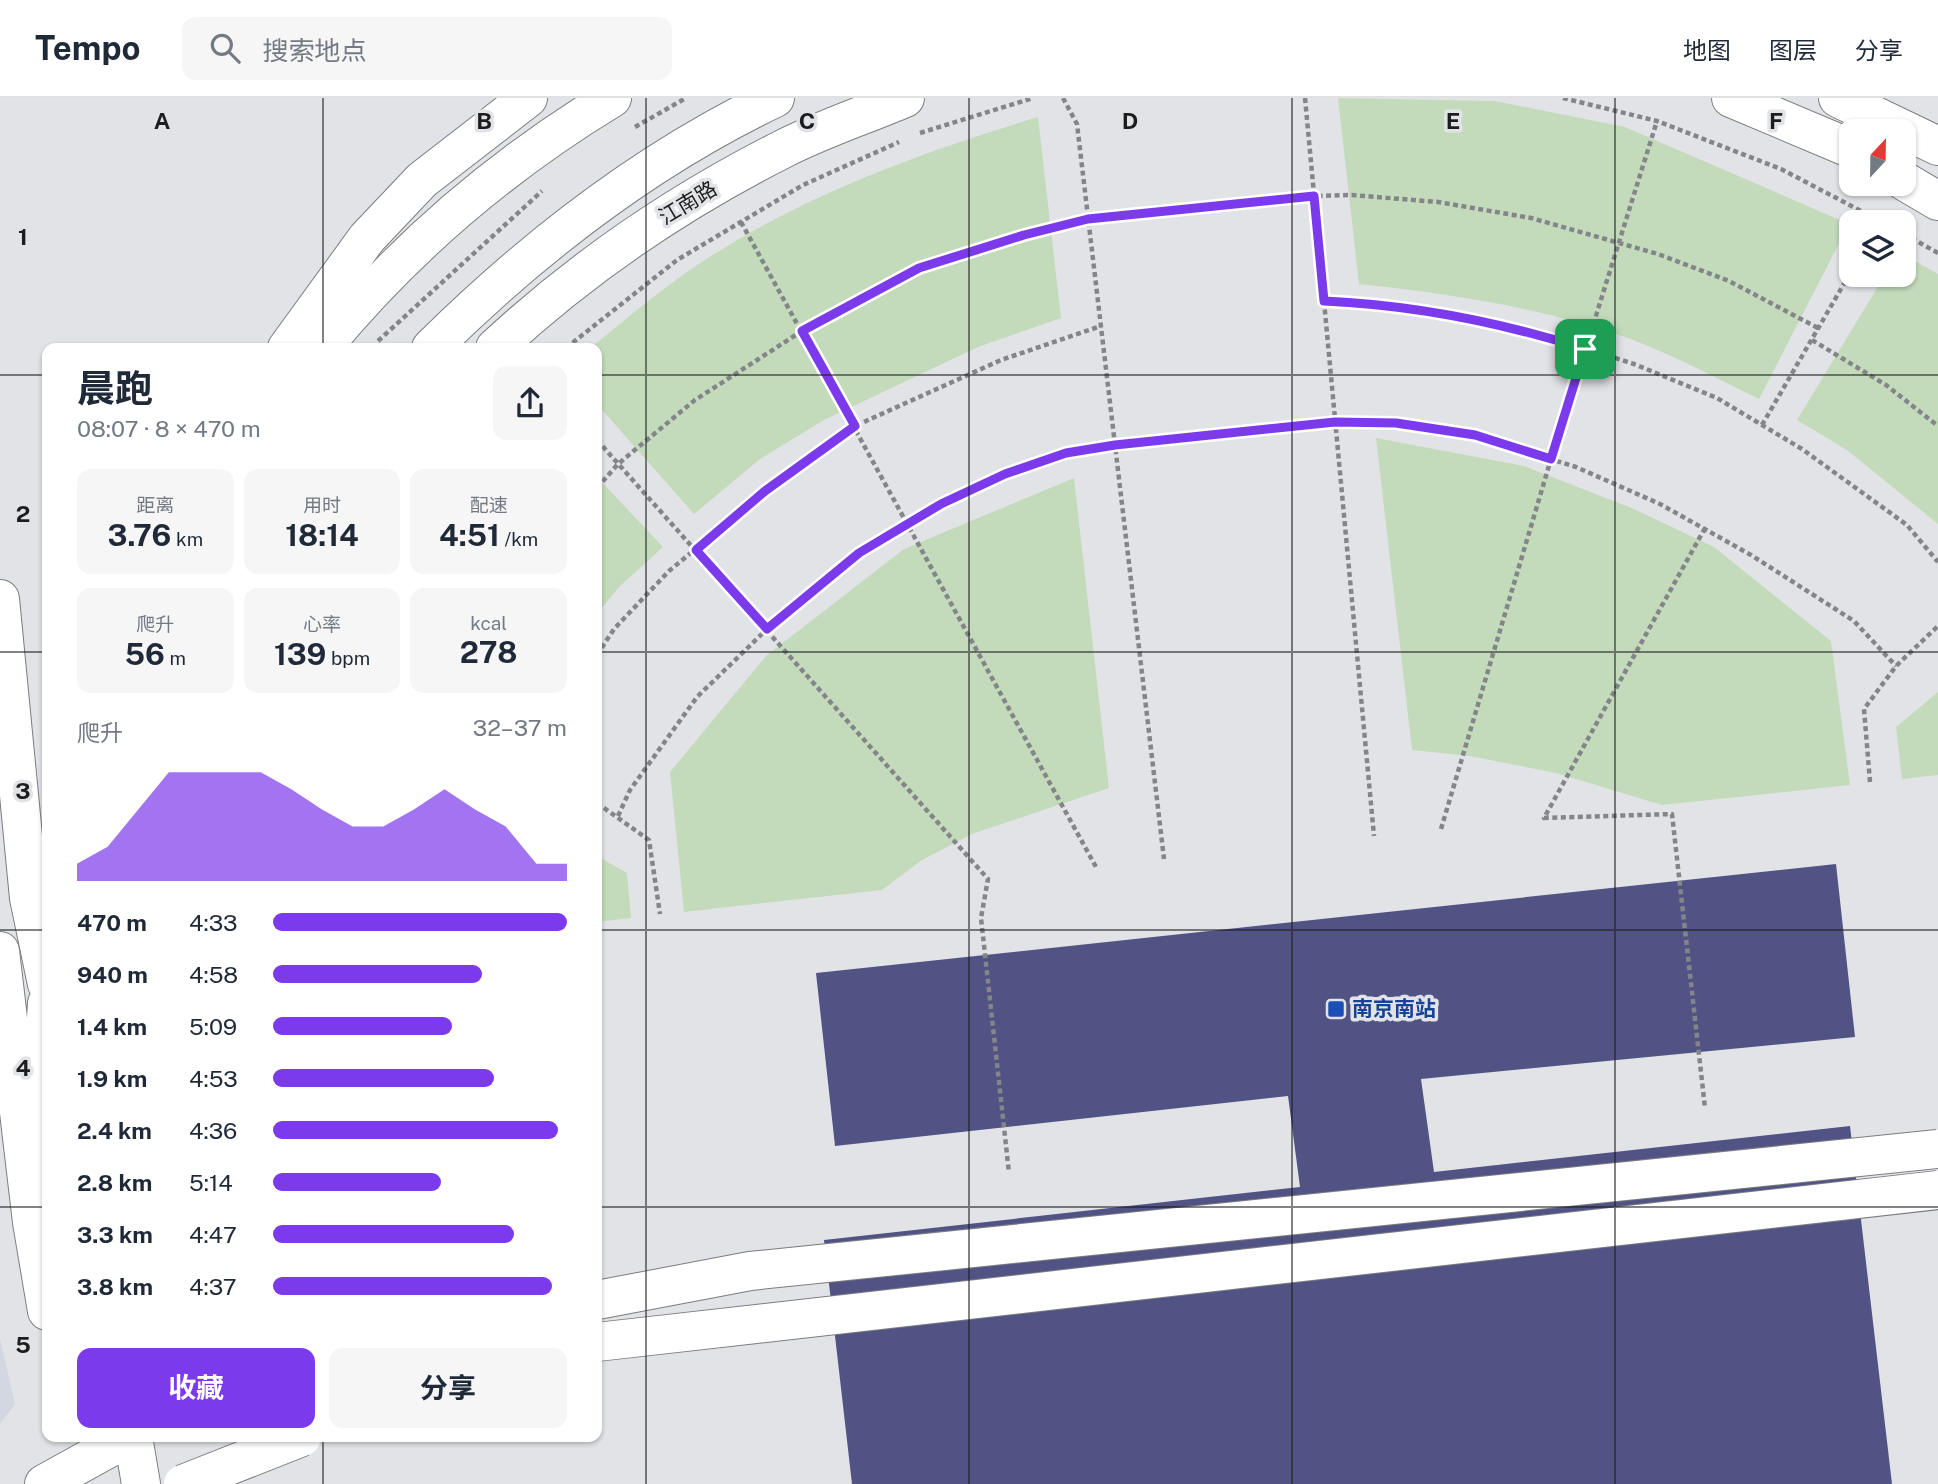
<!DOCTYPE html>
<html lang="zh">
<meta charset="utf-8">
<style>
:root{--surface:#fff;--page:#f6f6f7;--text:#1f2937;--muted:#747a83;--line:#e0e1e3;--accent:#7c3aed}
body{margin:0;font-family:"Public Sans","Noto Sans SC",sans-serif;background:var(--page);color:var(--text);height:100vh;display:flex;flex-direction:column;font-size:26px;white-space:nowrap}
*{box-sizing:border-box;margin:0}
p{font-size:23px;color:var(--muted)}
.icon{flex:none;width:38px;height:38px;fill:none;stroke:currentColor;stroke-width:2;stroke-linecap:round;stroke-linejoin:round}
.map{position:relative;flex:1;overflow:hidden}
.sheet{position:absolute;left:42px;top:245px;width:560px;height:1099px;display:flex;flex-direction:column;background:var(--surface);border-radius:14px;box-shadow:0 2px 5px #0004}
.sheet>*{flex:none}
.needle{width:46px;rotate:22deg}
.controls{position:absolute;left:1839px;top:21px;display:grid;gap:14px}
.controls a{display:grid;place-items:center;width:77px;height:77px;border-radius:14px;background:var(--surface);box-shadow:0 2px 5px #0004;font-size:35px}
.pin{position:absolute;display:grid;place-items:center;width:60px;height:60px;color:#fff;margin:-30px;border-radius:14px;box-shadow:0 4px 10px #0006}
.round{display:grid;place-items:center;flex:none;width:74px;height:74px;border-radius:14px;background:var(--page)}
.overview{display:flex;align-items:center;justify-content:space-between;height:119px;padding:0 35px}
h1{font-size:38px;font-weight:700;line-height:52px}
.metrics{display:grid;grid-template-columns:repeat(3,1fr);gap:10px;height:119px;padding:7px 35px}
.metrics div{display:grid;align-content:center;border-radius:14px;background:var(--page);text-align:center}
.metrics b{font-size:30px;font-weight:700}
.metrics small{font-size:19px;font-weight:400}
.metrics p{font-size:19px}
.chart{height:196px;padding:14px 35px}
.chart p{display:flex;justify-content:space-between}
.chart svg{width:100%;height:126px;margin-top:7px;fill:var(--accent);opacity:.7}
.primary-button{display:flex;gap:14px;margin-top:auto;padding:14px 35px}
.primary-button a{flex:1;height:80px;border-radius:14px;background:var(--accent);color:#fff;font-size:28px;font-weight:700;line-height:80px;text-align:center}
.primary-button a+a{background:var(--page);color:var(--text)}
ul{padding:0 35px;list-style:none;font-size:23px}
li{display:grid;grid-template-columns:112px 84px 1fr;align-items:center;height:52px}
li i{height:18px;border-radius:9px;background:var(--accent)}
header{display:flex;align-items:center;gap:42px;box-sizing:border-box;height:98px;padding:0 35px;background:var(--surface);border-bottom:2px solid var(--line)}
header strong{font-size:33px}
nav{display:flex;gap:38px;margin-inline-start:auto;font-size:24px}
.search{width:490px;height:63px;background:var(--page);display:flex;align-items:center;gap:18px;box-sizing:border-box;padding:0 24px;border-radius:14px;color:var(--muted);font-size:26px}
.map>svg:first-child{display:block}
</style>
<header>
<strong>Tempo</strong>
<div class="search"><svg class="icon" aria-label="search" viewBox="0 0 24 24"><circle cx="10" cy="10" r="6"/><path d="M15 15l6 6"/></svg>搜索地点</div>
<nav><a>地图</a><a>图层</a><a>分享</a></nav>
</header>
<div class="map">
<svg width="1938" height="1386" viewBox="0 0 1938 1386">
<rect width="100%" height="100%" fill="#e2e3e7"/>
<!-- built -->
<path fill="#d2d7e1" d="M0,1241L15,1306L0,1326Z"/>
<!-- green -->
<path fill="#c3dbbb" d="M1338,0L1495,3L1625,29L1849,126L1759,301C1712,278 1664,252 1614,235C1531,208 1445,195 1359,186Z
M1038,19L1061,220L978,249L824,322L760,361L694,416L597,306V250H590C623,224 655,196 690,172C797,99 916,56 1038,19Z
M1904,157L1938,176V426L1847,352L1797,322L1885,177H1904Z
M1376,340L1524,368L1634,411L1714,449L1831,543L1850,687L1662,707L1556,675L1470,658L1412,652Z
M597,379L663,449L619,489L597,516Z
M1074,380L1109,690L972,736L922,762L882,792L684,814L670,674L766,558L904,451Z
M1938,594V677L1902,681L1896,629Z
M597,758L627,775L631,820L597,824Z"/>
<!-- building -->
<path fill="#515384" d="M1836,766L1855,939L1421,981L1434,1074L1850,1028L1892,1386H852L824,1142L1300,1089L1288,998L835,1048L816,875Z"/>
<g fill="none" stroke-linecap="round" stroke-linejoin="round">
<defs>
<path id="secondary" d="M1731,0L1852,51
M1838,0L1938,48
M1904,83L1938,103
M287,250L367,140L422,82L528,0
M431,250C531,151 647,61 775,0
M495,250C581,170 678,104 783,51C822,31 865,17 905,0
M0,853L32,1124L47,1213
M39,1032L47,905
M133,1339L141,1386
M44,1386L129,1339"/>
<path id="highway" d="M322,250C405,149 500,68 612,0
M0,501L29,800L47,886"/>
</defs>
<!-- secondary casing -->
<use href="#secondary" stroke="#7c7d80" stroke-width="40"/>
<!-- highway casing -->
<use href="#highway" stroke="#7c7d80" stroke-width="40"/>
<!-- path -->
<path stroke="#848588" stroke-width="4.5" stroke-dasharray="5 3.5" stroke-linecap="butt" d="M1063,0L1077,26L1164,761
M1305,0L1374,738
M1563,0L1657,23L1781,71L1882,124
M635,29L686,0
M920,35L1033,0
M741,124L1096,769
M1904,136L1938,155
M1324,203L1366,205L1459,218L1540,236L1634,266L1717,300L1802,351L1907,427L1938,464
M1812,242L1886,287L1938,328
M378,243L542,93
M566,250L677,162L803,87L899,44
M1762,327L1852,172
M597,342L988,781L981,820L1009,1075
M597,390L618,366L695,302L802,233L919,170L1024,137L1088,121L1314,98L1352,97L1438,104L1531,120L1658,156L1729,183L1818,230
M1705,430L1544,720L1672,716L1705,1010
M597,557L614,531L669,473L765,393L855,328L1001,262L1101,228
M1870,684L1864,611L1896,568L1938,528
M597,705L649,742L660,816
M618,718L630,692L697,599L767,531L859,455L941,406L1005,376L1066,355L1115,347L1335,324L1396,325L1475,337L1576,369L1660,406L1751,457L1854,523L1896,568
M1441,731L1551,361L1657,23"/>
<!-- secondary -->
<use href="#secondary" stroke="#fff" stroke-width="38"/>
<!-- highway -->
<use href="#highway" stroke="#fff" stroke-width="38"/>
<defs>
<path id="secondary-bridge" d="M597,1202L750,1173L1938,1051
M597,1244L1938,1092
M183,1386L302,1339"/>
</defs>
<!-- secondary-bridge casing -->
<use href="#secondary-bridge" stroke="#7c7d80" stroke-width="40" stroke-linecap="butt"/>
<!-- secondary-bridge -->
<use href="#secondary-bridge" stroke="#fff" stroke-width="38"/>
</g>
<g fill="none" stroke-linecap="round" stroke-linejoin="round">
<defs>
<path id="route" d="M1314,98L1324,203C1413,207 1500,224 1585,251L1551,361L1475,337L1396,325L1335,324L1115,347L1066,355L1005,376L941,406L859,455L767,531L696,452L765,393L855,328L802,233L919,170L1024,137L1088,121Z"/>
</defs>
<!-- route casing -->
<use href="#route" stroke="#fff" stroke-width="14"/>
<!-- route -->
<use href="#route" stroke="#7c3aed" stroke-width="9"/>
</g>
<!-- grid -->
<path fill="none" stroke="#1d1d1f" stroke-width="2" stroke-opacity="0.55" d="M323,0V250M646,0V1386M969,0V1386M1292,0V1386M1615,0V1386M0,277H47M597,277H1938M0,554H47M597,554H1938M0,832H47M597,832H1938M0,1109H47M597,1109H1938M323,1339V1386"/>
<!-- markers -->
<rect fill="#1a4fb4" stroke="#e2e3e7" stroke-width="2.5" x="1327" y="902" width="18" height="18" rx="3.5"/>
<g text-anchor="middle" stroke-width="7" stroke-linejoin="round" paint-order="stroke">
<!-- street labels -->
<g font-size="21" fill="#1d1d1f" stroke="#e2e3e7">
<text transform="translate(688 105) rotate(-31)" y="7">江南路</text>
</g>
<!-- transit labels -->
<g font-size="21" font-weight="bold" fill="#164399" stroke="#e2e3e7" text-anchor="start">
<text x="1352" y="918">南京南站</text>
</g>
</g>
<g font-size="23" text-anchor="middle" font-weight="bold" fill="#1d1d1f" stroke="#e2e3e7" stroke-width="7" stroke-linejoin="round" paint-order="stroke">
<text x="162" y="31">A</text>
<text x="484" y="31">B</text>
<text x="807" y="31">C</text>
<text x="1130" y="31">D</text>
<text x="1453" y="31">E</text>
<text x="1776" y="31">F</text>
<text x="23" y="147">1</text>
<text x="23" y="424">2</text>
<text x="23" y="701">3</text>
<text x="23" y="978">4</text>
<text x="23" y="1255">5</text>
</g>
</svg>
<div class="controls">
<a><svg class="needle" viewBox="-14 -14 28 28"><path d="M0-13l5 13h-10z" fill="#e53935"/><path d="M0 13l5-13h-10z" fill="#747a83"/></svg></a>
<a><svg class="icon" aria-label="layers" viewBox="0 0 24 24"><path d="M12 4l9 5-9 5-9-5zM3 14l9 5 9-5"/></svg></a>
</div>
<div class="pin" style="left:1585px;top:251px;background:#1e9e55"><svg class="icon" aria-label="arrive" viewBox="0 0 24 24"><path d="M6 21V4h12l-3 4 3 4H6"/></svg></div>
<section class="sheet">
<div class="overview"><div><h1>晨跑</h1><p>08:07 · 8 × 470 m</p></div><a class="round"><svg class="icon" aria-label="share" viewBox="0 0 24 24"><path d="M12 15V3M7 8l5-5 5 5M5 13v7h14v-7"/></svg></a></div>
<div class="metrics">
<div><p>距离</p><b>3.76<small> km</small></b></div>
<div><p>用时</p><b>18:14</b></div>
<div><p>配速</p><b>4:51<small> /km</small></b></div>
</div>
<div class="metrics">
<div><p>爬升</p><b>56<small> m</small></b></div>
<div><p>心率</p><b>139<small> bpm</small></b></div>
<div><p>kcal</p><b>278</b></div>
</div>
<div class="chart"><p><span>爬升</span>32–37 m</p>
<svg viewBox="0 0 160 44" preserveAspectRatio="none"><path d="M0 44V38L10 32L20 19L30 6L40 6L50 6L60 6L70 12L80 19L90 25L100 25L110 19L120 12L130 19L140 25L150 38L160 38V44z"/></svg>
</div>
<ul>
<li><b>470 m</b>4:33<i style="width:100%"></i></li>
<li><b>940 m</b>4:58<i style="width:71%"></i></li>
<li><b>1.4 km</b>5:09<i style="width:61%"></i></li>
<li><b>1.9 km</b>4:53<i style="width:75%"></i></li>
<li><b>2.4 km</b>4:36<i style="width:97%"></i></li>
<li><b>2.8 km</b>5:14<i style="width:57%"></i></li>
<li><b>3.3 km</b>4:47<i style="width:82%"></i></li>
<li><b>3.8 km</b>4:37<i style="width:95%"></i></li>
</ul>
<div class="primary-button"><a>收藏</a><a>分享</a></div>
</section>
</div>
